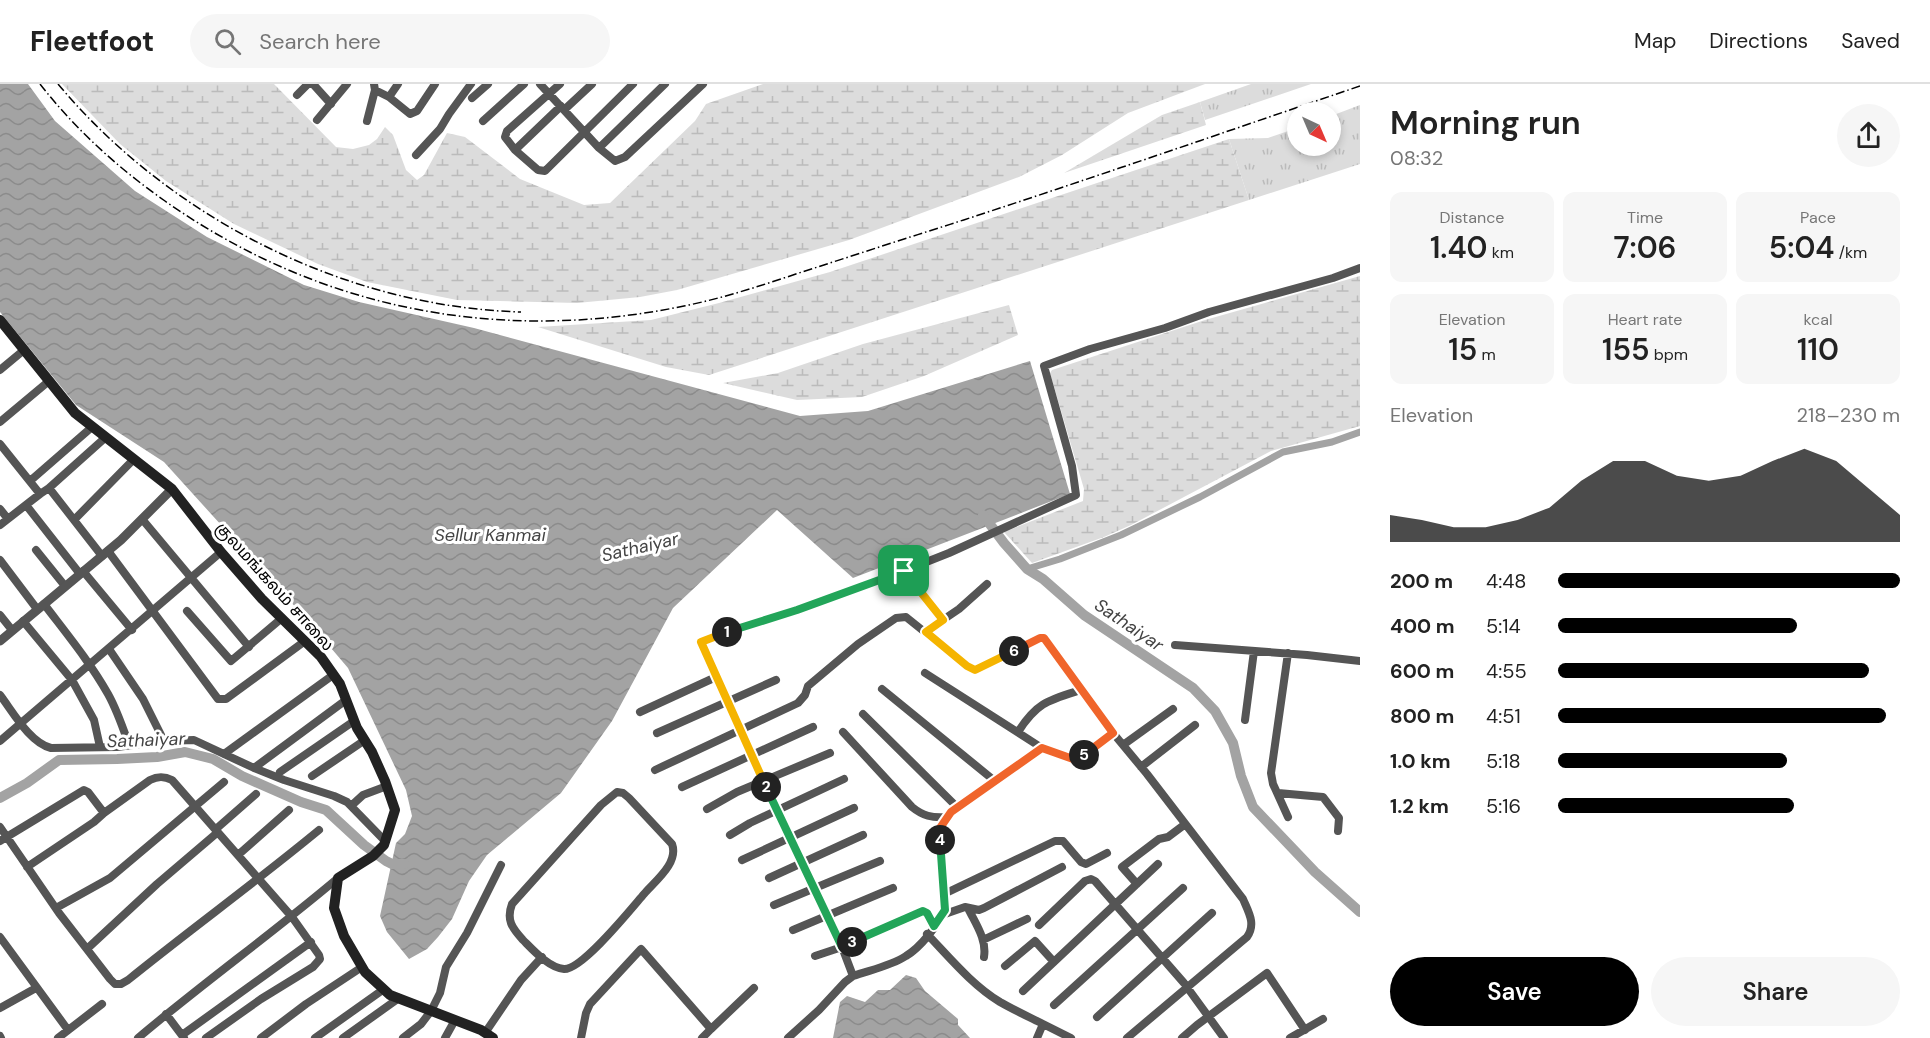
<!DOCTYPE html>
<meta charset="utf-8">
<style>
:root{--surface:#fff;--page:#f6f6f6;--text:#222;--muted:#767676;--line:#e0e0e0;--accent:#000}
body{margin:0;font-family:"DM Sans","Noto Sans Tamil",sans-serif;background:var(--page);color:var(--text);height:100vh;display:flex;flex-direction:column;font-size:22px;white-space:nowrap}
*{box-sizing:border-box;margin:0}
p{font-size:20px;color:var(--muted)}
.icon{flex:none;width:33px;height:33px;fill:none;stroke:currentColor;stroke-width:2;stroke-linecap:round;stroke-linejoin:round}
.map{position:relative;flex:1;overflow:hidden}
.details{display:flex;flex-direction:column;background:var(--surface);width:570px}
.details>*{flex:none}
.needle{width:39px;rotate:136deg}
.buttons{position:absolute;left:1287px;top:18px;display:grid;gap:12px}
.buttons a{display:grid;place-items:center;width:54px;height:54px;border-radius:50%;background:var(--surface);box-shadow:0 3px 9px #0003;font-size:30px}
.pin{position:absolute;display:grid;place-items:center;width:51px;height:51px;color:#fff;margin:-26px;border-radius:12px;box-shadow:0 3px 9px #0006}
.km{position:absolute;width:30px;height:30px;margin:-15px;border-radius:50%;background:#222;color:#fff;font-size:16px;line-height:30px;text-align:center}
.round{display:grid;place-items:center;flex:none;width:63px;height:63px;border-radius:32px;background:var(--page)}
.head{display:flex;align-items:center;justify-content:space-between;height:102px;padding:0 30px}
h1{font-size:33px;font-weight:600;line-height:45px}
.metrics{display:grid;grid-template-columns:repeat(3,1fr);gap:9px;height:102px;padding:6px 30px}
.metrics div{display:grid;align-content:center;border-radius:12px;background:var(--page);text-align:center}
.metrics b{font-size:30px;font-weight:600}
.metrics small{font-size:16px;font-weight:400}
.metrics p{font-size:16px}
.chart{height:168px;padding:12px 30px}
.chart p{display:flex;justify-content:space-between}
.chart svg{width:100%;height:108px;margin-top:6px;fill:var(--accent);opacity:.7}
.action{display:flex;gap:12px;margin-top:auto;padding:12px 30px}
.action a{flex:1;height:69px;border-radius:36px;background:var(--accent);color:#fff;font-size:24px;font-weight:600;line-height:69px;text-align:center}
.action a+a{background:var(--page);color:var(--text)}
ul{padding:0 30px;list-style:none;font-size:20px}
li{display:grid;grid-template-columns:96px 72px 1fr;align-items:center;height:45px}
li i{height:15px;border-radius:8px;background:var(--accent)}
header{display:flex;align-items:center;gap:36px;box-sizing:border-box;height:84px;padding:0 30px;background:var(--surface);border-bottom:2px solid var(--line)}
header strong{font-size:28px}
nav{display:flex;gap:33px;margin-inline-start:auto;font-size:21px}
.search{width:420px;height:54px;background:var(--page);display:flex;align-items:center;gap:15px;box-sizing:border-box;padding:0 21px;border-radius:33px;color:var(--muted);font-size:22px}
main{display:flex;flex:1;min-height:0}
.map>svg:first-child{display:block}
</style>
<header>
<strong>Fleetfoot</strong>
<div class="search"><svg class="icon" aria-label="search" viewBox="0 0 24 24"><circle cx="10" cy="10" r="6"/><path d="M15 15l6 6"/></svg>Search here</div>
<nav><a>Map</a><a>Directions</a><a>Saved</a></nav>
</header>
<main>
<div class="map">
<svg width="1360" height="954" viewBox="0 0 1360 954">
<defs>
<pattern id="grass-tufts" width="24" height="20" patternUnits="userSpaceOnUse" patternTransform="scale(1.5)"><rect width="24" height="20" fill="#dcdcdc"/><path d="M3 7l-1-3M5 7V3M7 7l1-3M15 17l-1-3M17 17v-4M19 17l1-3" fill="none" stroke="#bbb"/></pattern>
<pattern id="wetland-marsh" width="20" height="14" patternUnits="userSpaceOnUse" patternTransform="scale(1.5)"><rect width="20" height="14" fill="#dcdcdc"/><path d="M1 5h8M5 5V1M11 12h8M15 12V8" fill="none" stroke="#bbb"/></pattern>
<pattern id="water-waves" width="16" height="10" patternUnits="userSpaceOnUse" patternTransform="scale(1.5)"><rect width="16" height="10" fill="#a3a3a3"/><path d="M0 5q4-4 8 0t8 0" fill="none" stroke="#8b8b8b"/></pattern>
</defs>
<rect width="100%" height="100%" fill="#fff"/>
<!-- grass -->
<path fill="url(#grass-tufts)" d="M1251,0H1311L1205,36L1200,18Z
M1360,21V80L1249,116L1229,55L1268,54L1297,44L1298,62H1330L1331,32Z"/>
<!-- wetland -->
<path fill="url(#wetland-marsh)" d="M62,0H274L336,63L353,65L369,61L377,55L385,43L393,51L406,86L417,96L424,91L447,49L465,53L520,95L584,121L610,119L695,37L706,20L763,0H1205L1128,29L1062,71L1019,93L849,156L677,206L640,213L577,219L457,216L367,198L318,180L234,140L166,97L120,60Z
M1200,18L1206,41L1064,89L1162,31Z
M1229,55L1249,116L709,291L666,283L538,243L651,236L719,219L830,188Z
M1360,192V342L1271,367L1131,441L1104,453L1032,479L1004,448L1083,417L1084,405L1050,289L1052,286L1205,236Z
M1009,221L1018,251L924,292L862,313L797,316L723,299L778,289L863,260Z"/>
<!-- water -->
<path fill="url(#water-waves)" d="M0,0H28L55,37L135,107L207,153L304,201L359,218L474,244L800,332L868,327L1030,277L1070,410L853,494L777,426L673,524L612,637L561,709L487,771L469,797L452,835L438,853L427,865L409,875L387,848L380,832L396,759L405,750L412,732L406,706L348,584L308,537L164,378L76,321L0,228Z
M906,891L916,894L925,907L958,935V941L970,954H833L840,918L847,912L865,918L878,906H890Z"/>
<g fill="none" stroke-linecap="round" stroke-linejoin="round">
<!-- canal -->
<path stroke="#a3a3a3" stroke-width="7" d="M1027,485L1060,475L1121,451L1200,413L1283,368L1332,358L1360,348"/>
<!-- river -->
<path stroke="#a3a3a3" stroke-width="10" d="M983,431L1004,459L1027,485L1043,495L1084,531L1193,604L1215,627L1233,659L1241,692L1253,723L1315,788L1360,828
M0,714L27,699L59,676L117,675L157,673L185,668L213,675L242,692L301,718L326,726L364,761L386,777L392,780H404"/>
<!-- minor -->
<path stroke="#555" stroke-width="8" d="M313,0L331,20
M540,0L599,64L615,77L625,73L703,0
M375,6L389,13L410,30L417,27L435,0
M297,11L308,0
M389,13L398,0
M472,14L488,0
M561,22L515,66L538,86L545,87L633,0
M564,26L592,0
M317,36L347,0
M367,37L375,6L374,0
M483,37L524,0
M599,64L665,0
M515,66L505,53L507,47L560,0
M416,71L440,45L449,30L471,0
M0,286L24,266
M0,338L49,297
M0,360L40,410L49,404L102,472
M30,397L92,343
M49,404L106,353
M26,421L80,490
M0,425L8,435
M142,435L249,563
M74,436L134,375
M0,441L40,410
M36,466L65,502
M108,467L218,615H226L305,557
M0,476L37,525
M83,487L132,546
M904,487L943,536
M44,520C66,549 90,578 108,610C117,626 123,644 129,661
M187,527L231,577L282,534
M0,531L12,546
M23,537L72,596L94,636L100,663
M925,548L959,525L987,500
M1175,561L1307,571L1360,577
M109,565L143,615L164,657
M1288,569L1271,689L1273,700L1288,733
M925,589L1042,664
M882,605L996,698
M0,611C13,628 30,659 51,664L117,663L164,657L194,656L254,684L346,616
M640,628L716,593
M863,630L958,724
M1245,636L1254,567
M843,648L912,723C923,732 932,734 946,733
M1018,648C1037,618 1049,616 1081,606
M657,649L776,596
M0,657L221,468
M1123,661L1173,625
M224,670L333,591
M1141,683L1195,641
M254,684L284,696L334,712L347,718L385,757
M655,686L798,619L805,611L808,602L858,560L896,534L906,533L967,582L975,586L1040,554H1044L1113,649L1147,690L1243,815C1249,829 1256,840 1247,853L1127,954
M280,688L354,637
M312,692L365,656
M682,703L813,643
M617,708L623,709L629,714L672,760C679,779 655,797 644,810C631,825 582,886 564,885C549,884 533,866 523,856C512,844 506,836 512,820L601,721Z
M1278,709L1323,713L1339,734L1338,747
M351,722L363,711L387,702
M707,725L737,708L830,669
M0,743L59,829L110,895L115,900H121L128,896C191,845 256,798 319,746
M216,745L256,710
M730,751L750,739L844,695
M0,757L84,706L88,708L104,729
M238,771L289,726
M742,776L854,724
M27,783L94,738L104,729L150,696C158,692 164,692 172,696L292,833L319,871L320,875L313,883L261,915L206,954
M769,794L863,751
M1137,800L1122,783L1159,755L1168,753L1184,741
M944,810L1055,757H1063L1081,778L1086,780L1107,769
M774,821L880,777
M56,824L110,794L224,698
M968,824C975,839 987,855 984,873
M942,831L965,823L979,826L984,824L1062,783
M1039,841L1085,797L1091,795L1095,797L1184,899L1224,954
M934,842L927,829L923,827L842,863L767,706L701,558L891,492L949,469L1076,411L1072,382L1044,282L1090,265L1165,244L1209,228L1333,194L1360,184
M793,846L893,804
M927,850C950,874 972,901 1000,918C1014,926 1029,933 1043,940L1037,954
M0,853L68,946
M983,856L1027,835
M88,864L157,800L218,748
M1005,882L1035,857L1054,878
M853,892C870,886 891,882 906,872C921,863 937,842 945,826L940,744L946,733L1042,664L1073,676L1088,669L1113,649
M1023,907L1158,780
M1054,921L1183,804
M0,924L36,904
M166,930L184,954
M1097,933L1212,829
M1043,940L1071,954
M711,945L754,904
M485,949L521,896L542,873
M182,951L311,858
M0,952L1,954
M58,954L102,920
M138,954C203,899 273,849 338,794
M261,954L306,920L362,883
M315,954L384,905
M343,954L399,914
M403,954L421,940L431,927L440,909L446,883L467,849L501,781
M445,954L455,936
M581,954L586,929L590,920L641,865L711,945L702,954
M788,954L819,926L845,898L853,892L842,863L815,872
M1182,954L1197,941L1267,889L1305,946
M1290,954L1323,935"/>
<!-- tertiary -->
<path stroke="#555" stroke-width="9" d="M0,557L121,456L172,405"/>
<!-- secondary -->
<path stroke="#222" stroke-width="10" d="M0,236L75,329L172,405L221,468L262,515L321,573L340,600L357,644L372,668L385,697L395,726L384,761L373,772L338,794L334,824L344,852L365,888L390,911L481,946L493,954"/>
<!-- rail -->
<path stroke="#000" stroke-width="1.5" stroke-dasharray="9 3 1.5 3" stroke-linecap="butt" d="M40,0C75,45 118,84 165,117C320,226 499,260 684,222C724,214 763,201 802,188C849,173 897,157 945,142C1084,97 1222,49 1360,2
M58,0C170,134 345,223 521,228"/>
</g>
<g fill="none" stroke-linecap="round" stroke-linejoin="round">
<defs>
<path id="split-1" d="M727,548L797,526L904,487"/>
<path id="split-2" d="M727,548L701,558L766,703"/>
<path id="split-3" d="M766,703L842,863L852,858"/>
<path id="split-4" d="M852,858L923,827L927,829L934,842L945,826L940,756"/>
<path id="split-5" d="M940,756V744L951,728L1042,664L1073,675L1084,671"/>
<path id="split-6" d="M1014,567L1040,554H1044L1113,649L1084,671"/>
<path id="split-7" d="M904,487L943,536L926,548L967,582L975,586L1014,567"/>
</defs>
<!-- split-1 casing -->
<use href="#split-1" stroke="#fff" stroke-width="12"/>
<!-- split-2 casing -->
<use href="#split-2" stroke="#fff" stroke-width="12"/>
<!-- split-3 casing -->
<use href="#split-3" stroke="#fff" stroke-width="12"/>
<!-- split-4 casing -->
<use href="#split-4" stroke="#fff" stroke-width="12"/>
<!-- split-5 casing -->
<use href="#split-5" stroke="#fff" stroke-width="12"/>
<!-- split-6 casing -->
<use href="#split-6" stroke="#fff" stroke-width="12"/>
<!-- split-7 casing -->
<use href="#split-7" stroke="#fff" stroke-width="12"/>
<!-- split-1 -->
<use href="#split-1" stroke="#22a559" stroke-width="8"/>
<!-- split-2 -->
<use href="#split-2" stroke="#f5b400" stroke-width="8"/>
<!-- split-3 -->
<use href="#split-3" stroke="#22a559" stroke-width="8"/>
<!-- split-4 -->
<use href="#split-4" stroke="#22a559" stroke-width="8"/>
<!-- split-5 -->
<use href="#split-5" stroke="#f0652b" stroke-width="8"/>
<!-- split-6 -->
<use href="#split-6" stroke="#f0652b" stroke-width="8"/>
<!-- split-7 -->
<use href="#split-7" stroke="#f5b400" stroke-width="8"/>
</g>
<g text-anchor="middle" stroke-width="6" stroke-linejoin="round" paint-order="stroke">
<!-- street labels -->
<g font-size="16" fill="#000" stroke="#fff">
<text transform="translate(275 502) rotate(48)" y="6">குலமங்கலம் சாலை</text>
</g>
<!-- water labels -->
<g font-size="18" font-style="italic" fill="#444" stroke="#fff">
<text x="490" y="457">Sellur Kanmai</text>
<text transform="translate(640 463) rotate(-13)" y="6">Sathaiyar</text>
<text transform="translate(1129 541) rotate(34)" y="6">Sathaiyar</text>
<text transform="translate(146 656) rotate(-2)" y="6">Sathaiyar</text>
</g>
</g>
</svg>
<div class="buttons">
<a><svg class="needle" viewBox="-14 -14 28 28"><path d="M0-13l5 13h-10z" fill="#e53935"/><path d="M0 13l5-13h-10z" fill="#767676"/></svg></a>
</div>
<div class="pin" style="left:904px;top:487px;background:#1e9e55"><svg class="icon" aria-label="arrive" viewBox="0 0 24 24"><path d="M6 21V4h12l-3 4 3 4H6"/></svg></div>
<b class="km" style="left:727px;top:548px">1</b>
<b class="km" style="left:766px;top:703px">2</b>
<b class="km" style="left:852px;top:858px">3</b>
<b class="km" style="left:940px;top:756px">4</b>
<b class="km" style="left:1084px;top:671px">5</b>
<b class="km" style="left:1014px;top:567px">6</b>
</div>
<section class="details">
<div class="head"><div><h1>Morning run</h1><p>08:32</p></div><a class="round"><svg class="icon" aria-label="share" viewBox="0 0 24 24"><path d="M12 15V3M7 8l5-5 5 5M5 13v7h14v-7"/></svg></a></div>
<div class="metrics">
<div><p>Distance</p><b>1.40<small> km</small></b></div>
<div><p>Time</p><b>7:06</b></div>
<div><p>Pace</p><b>5:04<small> /km</small></b></div>
</div>
<div class="metrics">
<div><p>Elevation</p><b>15<small> m</small></b></div>
<div><p>Heart rate</p><b>155<small> bpm</small></b></div>
<div><p>kcal</p><b>110</b></div>
</div>
<div class="chart"><p><span>Elevation</span>218–230 m</p>
<svg viewBox="0 0 160 44" preserveAspectRatio="none"><path d="M0 44V33L10 35L20 38L30 38L40 35L50 30L60 19L70 11L80 11L90 17L100 19L110 17L120 11L130 6L140 11L150 22L160 33V44z"/></svg>
</div>
<ul>
<li><b>200 m</b>4:48<i style="width:100%"></i></li>
<li><b>400 m</b>5:14<i style="width:70%"></i></li>
<li><b>600 m</b>4:55<i style="width:91%"></i></li>
<li><b>800 m</b>4:51<i style="width:96%"></i></li>
<li><b>1.0 km</b>5:18<i style="width:67%"></i></li>
<li><b>1.2 km</b>5:16<i style="width:69%"></i></li>
</ul>
<div class="action"><a>Save</a><a>Share</a></div>
</section>
</main>
